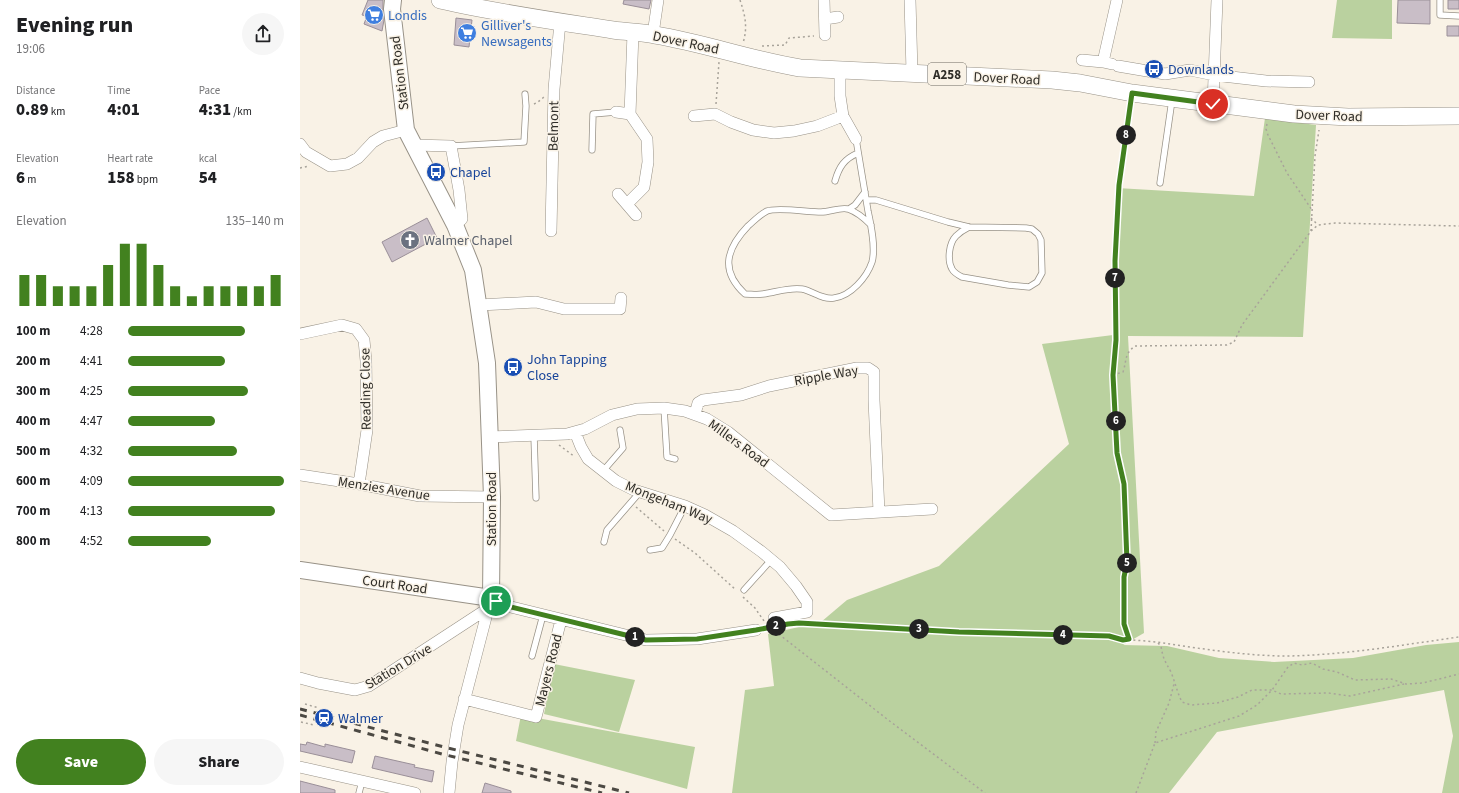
<!DOCTYPE html>
<meta charset="utf-8">
<style>
:root{--surface:#fff;--page:#f6f6f6;--text:#202124;--muted:#757577;--accent:#42811f}
body{margin:0;font-family:"Source Sans 3",sans-serif;background:var(--page);color:var(--text);height:100vh;display:flex;flex-direction:column;font-size:15px;white-space:nowrap}
*{box-sizing:border-box;margin:0}
p{font-size:13px;color:var(--muted)}
.icon{flex:none;width:22px;height:22px;fill:none;stroke:currentColor;stroke-width:2;stroke-linecap:round;stroke-linejoin:round}
.map{position:relative;flex:1;overflow:hidden}
.details{display:flex;flex-direction:column;background:var(--surface);width:300px}
.details>*{flex:none}
.pin{position:absolute;display:grid;place-items:center;width:34px;height:34px;color:#fff;margin:-17px;border:2px solid #fff;border-radius:50%;box-shadow:0 1px 4px #0007}
.km{position:absolute;width:20px;height:20px;margin:-10px;border-radius:50%;background:#222;color:#fff;font-size:11px;line-height:20px;text-align:center}
.round{display:grid;place-items:center;flex:none;width:42px;height:42px;border-radius:21px;background:var(--page)}
.headline{display:flex;align-items:center;justify-content:space-between;height:68px;padding:0 16px}
h1{font-size:22px;font-weight:800;line-height:30px}
.stats{display:grid;grid-template-columns:repeat(3,1fr);gap:6px;height:68px;padding:4px 16px}
.stats div{display:grid;align-content:center}
.stats b{font-size:17px;font-weight:800}
.stats small{font-size:11px;font-weight:400}
.stats p{font-size:11px}
.chart{height:112px;padding:8px 16px}
.chart p{display:flex;justify-content:space-between}
.chart svg{width:100%;height:72px;margin-top:4px;stroke:var(--accent);stroke-width:6}
.primary-button{display:flex;gap:8px;margin-top:auto;padding:8px 16px}
.primary-button a{flex:1;height:46px;border-radius:24px;background:var(--accent);color:#fff;font-size:16px;font-weight:800;line-height:46px;text-align:center}
.primary-button a+a{background:var(--page);color:var(--text)}
ul{padding:0 16px;list-style:none;font-size:13px}
li{display:grid;grid-template-columns:64px 48px 1fr;align-items:center;height:30px}
li i{height:10px;border-radius:5px;background:var(--accent)}
main{display:flex;flex:1;min-height:0}
.map>svg:first-child{display:block}
</style>
<main>
<section class="details">
<div class="headline"><div><h1>Evening run</h1><p>19:06</p></div><a class="round"><svg class="icon" aria-label="share" viewBox="0 0 24 24"><path d="M12 15V3M7 8l5-5 5 5M5 13v7h14v-7"/></svg></a></div>
<div class="stats">
<div><p>Distance</p><b>0.89<small> km</small></b></div>
<div><p>Time</p><b>4:01</b></div>
<div><p>Pace</p><b>4:31<small> /km</small></b></div>
</div>
<div class="stats">
<div><p>Elevation</p><b>6<small> m</small></b></div>
<div><p>Heart rate</p><b>158<small> bpm</small></b></div>
<div><p>kcal</p><b>54</b></div>
</div>
<div class="chart"><p><span>Elevation</span>135–140 m</p>
<svg viewBox="0 0 160 44" preserveAspectRatio="none"><path d="M5 44V25M15 44V25M25 44V32M35 44V32M45 44V32M55 44V19M65 44V6M75 44V6M85 44V19M95 44V32M105 44V38M115 44V32M125 44V32M135 44V32M145 44V32M155 44V25"/></svg>
</div>
<ul>
<li><b>100 m</b>4:28<i style="width:75%"></i></li>
<li><b>200 m</b>4:41<i style="width:62%"></i></li>
<li><b>300 m</b>4:25<i style="width:77%"></i></li>
<li><b>400 m</b>4:47<i style="width:56%"></i></li>
<li><b>500 m</b>4:32<i style="width:70%"></i></li>
<li><b>600 m</b>4:09<i style="width:100%"></i></li>
<li><b>700 m</b>4:13<i style="width:94%"></i></li>
<li><b>800 m</b>4:52<i style="width:53%"></i></li>
</ul>
<div class="primary-button"><a>Save</a><a>Share</a></div>
</section>
<div class="map">
<svg width="1159" height="793" viewBox="0 0 1159 793">
<rect width="100%" height="100%" fill="#f9f2e6"/>
<!-- green -->
<path fill="#bad19f" d="M1037,0H1092V39L1032,38Z
M965,118L1016,125L1003,337L828,336L844,633L823,645L867,646L919,658L974,662L1053,658L1126,645L1159,642V793H1142L1153,736L1144,690L917,732L869,793H432L445,690L474,686L468,634L521,622L547,600L639,566L769,444L742,344L813,335L817,188L954,196Z
M254,664L335,680L319,732L244,714Z
M221,715L395,747L387,789L216,741Z"/>
<!-- building -->
<path fill="#c9bec7" stroke="#9a8f98" d="M68,0H83V10L84,20L82,31L64,24L67,16L62,15Z
M324,0H351L349,9L323,4Z
M1098,0H1130V24L1097,23Z
M1148,0H1159V9H1148Z
M156,18L172,20L169,47L154,45Z
M1147,26H1159V36H1147Z
M127,218L137,238L92,262L82,242Z
M7,742L25,747V744L55,751L52,763L0,751V744L6,745Z
M75,756L115,765L114,767L134,771L132,782L72,768Z
M0,781L35,790V793H0Z
M185,783L211,791V793H182Z"/>
<g fill="none" stroke-linecap="round" stroke-linejoin="round">
<defs>
<path id="lane" d="M1140,0V15L1159,16
M556,139C560,163 564,187 568,211C571,225 576,248 572,262C567,277 551,296 534,298C522,300 513,291 502,289C489,287 477,292 463,294C457,295 451,294 445,294C420,271 426,249 448,226C454,221 459,215 467,211C477,207 508,212 521,212C530,212 540,207 548,209C557,212 565,219 571,225
M151,146L224,142L226,106L225,94
M292,150L293,114L316,112
M535,181C539,167 544,159 558,153
M860,183L872,100
M567,200H576L648,222L669,227L726,228L732,229L738,234L741,240L742,273L737,282L729,287L708,285L662,277C658,275 654,273 652,269C647,260 649,243 656,236C660,232 665,229 669,227
M549,209L555,205L565,192
M364,408L367,457L375,459
M234,436L236,498
M303,471L323,448L320,430
M304,542L307,530L340,492
M350,550L362,548L370,535L385,506
M444,590L472,559
M232,656L243,615
M59,793L62,781"/>
<path id="street" d="M524,0L525,35
M610,0L612,72
M525,19L538,17
M353,34L358,0
M782,60L803,62L812,64
M803,62L817,0
M818,66L865,74L890,70L914,75L966,81L1009,82
M540,70V96L543,116L556,139
M913,104L917,0
M316,112L330,114
M394,116L415,114L431,122L453,130L474,133L494,131L517,126L543,116
M0,144L6,152L30,166L47,164L58,158L73,142L83,136L106,130
M113,145L151,146L159,190L162,219L155,225
M318,194L336,215
M327,204L344,187L348,162L347,139L330,114L333,33
M251,231L254,89L260,22
M179,305L236,302L264,309H320L321,298
M0,334L42,325L56,329L64,340L66,361L67,430L59,484
M395,414L398,403L403,400L441,395L469,386L557,368H568L574,372V400L579,512
M275,432L281,447L288,459L316,481L334,490L385,506L405,515L433,531L462,552L480,567L496,586L507,602V612L474,618
M189,437L267,434L285,429L312,415L337,409L364,408L385,411L407,419L428,432L531,515L632,509
M0,475L59,484L120,496L192,497
M0,678L18,683L55,690L69,686L187,609
M164,699L236,717L261,620
M0,767L115,793
M149,793L152,762L158,725L191,598L203,605L346,640L397,639L456,630"/>
<path id="secondary" d="M0,570L191,598L192,497L187,363L173,270L155,225L106,130L92,9L93,0"/>
<path id="primary" d="M140,0C197,13 255,21 313,30C327,32 342,32 355,35C404,43 451,60 500,68L752,80L780,83L832,93L994,114L1048,117L1159,116"/>
</defs>
<!-- lane casing -->
<use href="#lane" stroke="#989287" stroke-width="7"/>
<!-- street casing -->
<use href="#street" stroke="#989287" stroke-width="12"/>
<!-- secondary casing -->
<use href="#secondary" stroke="#989287" stroke-width="18"/>
<!-- primary casing -->
<use href="#primary" stroke="#989287" stroke-width="18"/>
<!-- path -->
<path stroke="#a8a39a" stroke-width="1.5" stroke-dasharray="2 3" stroke-linecap="butt" d="M440,0C445,15 448,27 443,43
M462,46L485,45L489,38L514,36
M234,104L238,102L244,97
M416,104L419,62
M967,124L966,129L968,135L987,173L1012,210
M0,168L9,166
M1011,218L1018,225
M1011,231L1015,156L1019,130
M813,375L823,372C827,360 824,354 835,346L927,345L934,342L942,325L1011,231L1018,225L1035,223L1159,226
M259,445L275,457
M336,507L364,531
M375,539L395,553L436,590
M443,597L455,608L464,621
M504,624L659,632L809,636C826,641 845,640 863,643C904,649 946,656 987,656C1045,655 1102,645 1159,637
M471,628L587,719L685,793
M829,639L824,624V577L827,562L824,484L817,453L813,375L816,340L815,261L819,185L830,106
M858,643L861,646C863,659 865,661 871,672C875,682 877,692 882,702L891,705L917,703L938,697L952,690H972L981,694L1028,693L1050,696L1104,684
M5,704L19,708
M1,722L14,725
M855,743L856,732L869,703L874,684
M836,793L855,743L939,716L957,705L972,690L988,667L994,663L1002,665L1012,663L1023,669L1037,672L1055,680L1091,679L1106,684L1123,683L1159,674"/>
<!-- lane -->
<use href="#lane" stroke="#fff" stroke-width="5.5"/>
<!-- street -->
<use href="#street" stroke="#fff" stroke-width="11"/>
<!-- secondary -->
<use href="#secondary" stroke="#fff" stroke-width="16"/>
<!-- primary -->
<use href="#primary" stroke="#fff" stroke-width="17"/>
<!-- rail -->
<path stroke="#4c4943" stroke-width="3" stroke-dasharray="7 7" stroke-linecap="butt" d="M0,709L144,747L329,793
M0,715L142,754L302,793"/>
</g>
<g fill="none" stroke-linecap="round" stroke-linejoin="round">
<defs>
<path id="route" d="M196,601L203,605L346,640L397,639L456,630L488,624L499,623L659,632L809,636L823,640L829,639L824,624V577L827,562L824,484L817,453L813,375L816,340L815,261L819,185L832,93L913,104"/>
</defs>
<!-- route casing -->
<use href="#route" stroke="#fff" stroke-width="8"/>
<!-- route -->
<use href="#route" stroke="#42811f" stroke-width="5"/>
</g>
<!-- icons -->
<defs>
<symbol id="supermarket-disc" viewBox="-11 -11 22 22"><circle r="9.5" fill="#3f7fe0" stroke="#f9f2e6"/><path d="M-6-5.5h2.5l.6 2H6L4.5 2H-2.5L-4.4-4H-6ZM-1.5 3.2a1.3 1.3 0 1 0 .1 0ZM3 3.2a1.3 1.3 0 1 0 .1 0Z" fill="#fff"/></symbol>
<symbol id="bus-disc" viewBox="-11 -11 22 22"><circle r="9.5" fill="#1a4fb4" stroke="#f9f2e6"/><path d="M-5-6H5V4H4V6H2V4H-2V6H-4V4H-5ZM-3.5-4V0h7V-4ZM-3.5 1.2v1.5H-2V1.2ZM2 1.2v1.5H3.5V1.2Z" fill="#fff"/></symbol>
<symbol id="church-disc" viewBox="-11 -11 22 22"><circle r="9.5" fill="#6b7280" stroke="#f9f2e6"/><path d="M-1.2-6h2.4v3.5h3.3v2.4h-3.3V6h-2.4V-.1h-3.3v-2.4h3.3Z" fill="#fff"/></symbol>
<symbol id="station-disc" viewBox="-11 -11 22 22"><circle r="9.5" fill="#1a4fb4" stroke="#f9f2e6"/><path d="M-3-6H3Q5-6 5-4V2Q5 4 3 4L4.5 6H3L1.5 4h-3L-3 6H-4.5L-3 4Q-5 4-5 2V-4Q-5-6-3-6ZM-3.5-4v3h7v-3ZM-3.5 1v1.5H-2V1ZM2 1v1.5H3.5V1Z" fill="#fff"/></symbol>
</defs>
<g fill-rule="evenodd">
<use href="#supermarket-disc" x="63" y="4" width="22" height="22"/>
<use href="#supermarket-disc" x="156" y="22" width="22" height="22"/>
<use href="#bus-disc" x="843" y="58" width="22" height="22"/>
<use href="#bus-disc" x="125" y="161" width="22" height="22"/>
<use href="#church-disc" x="99" y="229" width="22" height="22"/>
<use href="#bus-disc" x="202" y="356" width="22" height="22"/>
<use href="#station-disc" x="13" y="707" width="22" height="22"/>
</g>
<g text-anchor="middle" stroke-width="3" stroke-linejoin="round" paint-order="stroke">
<!-- shield labels -->
<rect fill="#f9f2e6" stroke="#6c6861" stroke-width="1" x="628" y="63" width="38" height="22" rx="3"/>
<g font-size="13" font-weight="bold" fill="#2f2d28">
<text x="647" y="79">A258</text>
</g>
<!-- shop labels -->
<g font-size="14" fill="#366cbe" stroke="#f9f2e6" text-anchor="start">
<text x="88" y="20">Londis</text>
<text x="181" y="30">Gilliver's<tspan x="181" dy="16">Newsagents</tspan></text>
</g>
<!-- street labels -->
<g font-size="14" fill="#2f2d28" stroke="#f9f2e6">
<text transform="translate(386 42) rotate(12)" y="5">Dover Road</text>
<text transform="translate(99 73) rotate(-97)" y="5">Station Road</text>
<text transform="translate(707 78) rotate(3)" y="5">Dover Road</text>
<text transform="translate(1029 115) rotate(2)" y="5">Dover Road</text>
<text transform="translate(253 126) rotate(-89)" y="5">Belmont</text>
<text transform="translate(526 375) rotate(-10)" y="5">Ripple Way</text>
<text transform="translate(65 389) rotate(-91)" y="5">Reading Close</text>
<text transform="translate(439 443) rotate(36)" y="5">Millers Road</text>
<text transform="translate(84 488) rotate(9)" y="5">Menzies Avenue</text>
<text transform="translate(369 502) rotate(22)" y="5">Mongeham Way</text>
<text transform="translate(191 509) rotate(-90)" y="5">Station Road</text>
<text transform="translate(95 584) rotate(8)" y="5">Court Road</text>
<text transform="translate(98 666) rotate(-31)" y="5">Station Drive</text>
<text transform="translate(248 670) rotate(-76)" y="5">Mayers Road</text>
</g>
<!-- transit labels -->
<g font-size="14" fill="#164399" stroke="#f9f2e6" text-anchor="start">
<text x="868" y="74">Downlands</text>
<text x="150" y="177">Chapel</text>
<text x="227" y="364">John Tapping<tspan x="227" dy="16">Close</tspan></text>
<text x="38" y="723">Walmer</text>
</g>
<!-- worship labels -->
<g font-size="14" fill="#5b616d" stroke="#f9f2e6" text-anchor="start">
<text x="124" y="245">Walmer Chapel</text>
</g>
</g>
</svg>
<div class="pin" style="left:196px;top:601px;background:#1e9e55"><svg class="icon" aria-label="arrive" viewBox="0 0 24 24"><path d="M6 21V4h12l-3 4 3 4H6"/></svg></div>
<div class="pin" style="left:913px;top:104px;background:#d93025"><svg class="icon" aria-label="check" viewBox="0 0 24 24"><path d="M5 12l5 5 9-10"/></svg></div>
<b class="km" style="left:335px;top:637px">1</b>
<b class="km" style="left:476px;top:626px">2</b>
<b class="km" style="left:619px;top:629px">3</b>
<b class="km" style="left:763px;top:635px">4</b>
<b class="km" style="left:827px;top:563px">5</b>
<b class="km" style="left:816px;top:421px">6</b>
<b class="km" style="left:815px;top:278px">7</b>
<b class="km" style="left:826px;top:135px">8</b>
</div>
</main>
